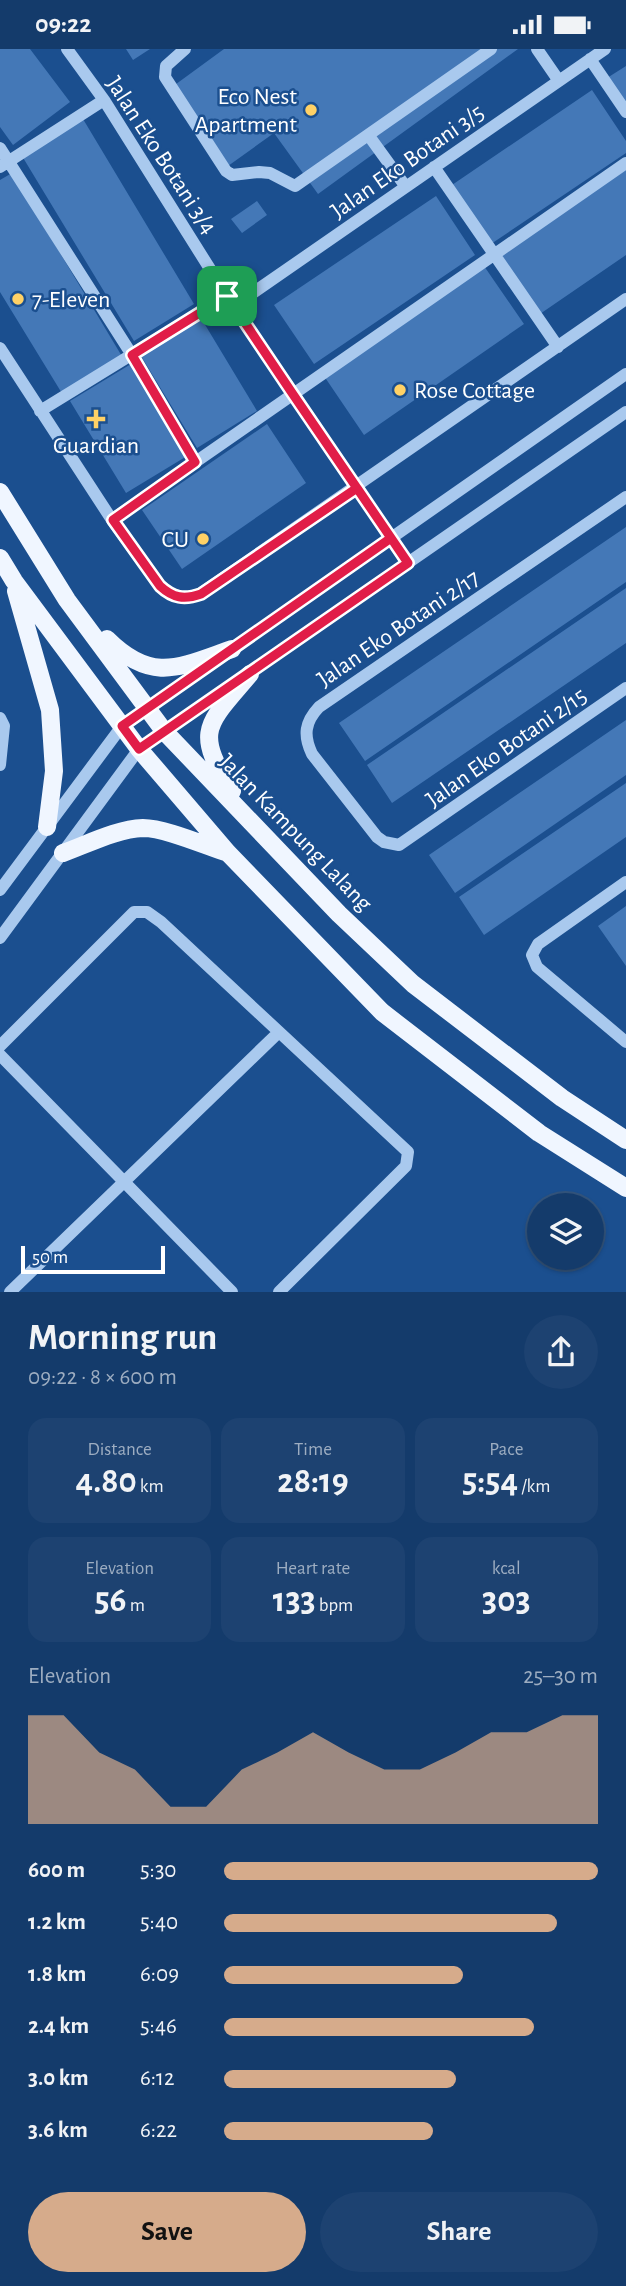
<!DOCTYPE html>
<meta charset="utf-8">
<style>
:root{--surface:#143b6b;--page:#1d4271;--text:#f1f3f6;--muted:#9dadc1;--line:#33557e;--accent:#d6ab8b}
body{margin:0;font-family:"Alegreya Sans",sans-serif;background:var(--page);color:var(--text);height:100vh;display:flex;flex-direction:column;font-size:26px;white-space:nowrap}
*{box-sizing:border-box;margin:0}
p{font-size:23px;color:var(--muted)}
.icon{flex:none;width:38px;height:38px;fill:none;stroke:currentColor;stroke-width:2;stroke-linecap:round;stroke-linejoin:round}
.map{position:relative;height:1243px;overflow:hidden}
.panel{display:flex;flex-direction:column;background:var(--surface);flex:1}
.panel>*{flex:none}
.buttons{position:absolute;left:527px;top:1144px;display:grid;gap:14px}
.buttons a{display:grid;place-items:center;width:77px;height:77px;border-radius:50%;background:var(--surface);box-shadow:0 2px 5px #0004,0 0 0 2px var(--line);font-size:35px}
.scale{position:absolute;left:21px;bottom:18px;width:144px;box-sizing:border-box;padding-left:7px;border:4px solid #fff;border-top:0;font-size:19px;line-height:24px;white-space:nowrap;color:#fff;-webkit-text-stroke:5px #1b4f8f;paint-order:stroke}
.pin{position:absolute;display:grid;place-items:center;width:60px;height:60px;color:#fff;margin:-30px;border-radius:14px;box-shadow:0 4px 10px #0006}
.round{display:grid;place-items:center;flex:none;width:74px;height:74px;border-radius:37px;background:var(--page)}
.overview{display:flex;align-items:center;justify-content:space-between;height:119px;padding:0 28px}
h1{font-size:38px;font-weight:700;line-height:52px}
.stats{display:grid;grid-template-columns:repeat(3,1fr);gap:10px;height:119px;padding:7px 28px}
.stats div{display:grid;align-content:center;border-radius:18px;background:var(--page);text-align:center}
.stats b{font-size:35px;font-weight:700}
.stats small{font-size:19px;font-weight:400}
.stats p{font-size:19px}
.chart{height:196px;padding:14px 28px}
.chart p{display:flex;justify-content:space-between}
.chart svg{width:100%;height:126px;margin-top:7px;fill:var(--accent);opacity:.7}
.button{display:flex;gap:14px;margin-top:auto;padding:14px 28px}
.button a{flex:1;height:80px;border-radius:42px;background:var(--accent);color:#111;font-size:28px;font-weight:700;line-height:80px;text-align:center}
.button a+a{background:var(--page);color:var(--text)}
ul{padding:0 28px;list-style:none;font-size:23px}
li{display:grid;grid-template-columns:112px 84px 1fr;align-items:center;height:52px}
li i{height:18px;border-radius:9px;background:var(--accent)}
.status{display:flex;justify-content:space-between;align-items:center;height:49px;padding:0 35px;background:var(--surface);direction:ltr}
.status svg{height:19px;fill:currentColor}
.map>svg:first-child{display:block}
</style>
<div class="status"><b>09:22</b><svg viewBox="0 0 49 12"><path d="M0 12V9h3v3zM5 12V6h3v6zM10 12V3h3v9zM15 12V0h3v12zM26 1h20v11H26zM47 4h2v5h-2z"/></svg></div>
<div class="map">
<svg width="626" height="1243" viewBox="0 0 626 1243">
<rect width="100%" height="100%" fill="#1b4f8f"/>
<!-- building -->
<path fill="#4478b7" d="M0,0H30L70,53L13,96L0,78Z
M126,0H150L133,11Z
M224,0H518L318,145L274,84L228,117L172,38Z
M626,17V57L607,29Z
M592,41L626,92V104L488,197L449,138Z
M83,70L194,255L134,292L22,107Z
M626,119V206L537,267L497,208Z
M12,124L123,309L63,346L0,243V131Z
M436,147L475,206L314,315L274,256Z
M257,152L267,166L242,184L231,170Z
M484,217L524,275L364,386L324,327Z
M201,269L257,362L197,399L141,307Z
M131,315L187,407L126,444L70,352Z
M267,375L306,434L182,520L142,461Z
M626,478V533L365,712L339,674Z
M626,539V594L392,754L367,716Z
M626,671V726L455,844L429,806Z
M626,734V788L484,886L459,848Z
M626,857V917L598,877Z"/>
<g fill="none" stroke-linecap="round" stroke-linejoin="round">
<!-- minor -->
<path stroke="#a9c9ee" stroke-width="12" d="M67,0L104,51L227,247L408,515
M185,0L166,17L165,28L226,122L232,126L259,123L270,124L295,137L491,0
M537,0L559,32
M590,10L626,63
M369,87L406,138
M0,99L132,306L195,413
M0,118L104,51
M434,118L558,298
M234,257L605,0
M0,299L112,471L160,537C173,549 184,551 200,545L626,250
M40,362L227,247
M626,448L319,658C305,673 303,686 312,705L377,788L384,793L399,796L626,639
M112,471L626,114
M0,669L4,677L0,716
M626,833L538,895L532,906L537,918L626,993
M0,841L122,677L626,325
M0,889L139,700L626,363
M0,997L134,863H147L161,873L408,1103L406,1117L279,1243
M0,1006L232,1243
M10,1243L278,984"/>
<!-- major -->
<path stroke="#f0f6ff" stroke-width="18" d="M0,443L67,551L164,682L339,865L413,935L562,1049L626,1091
M0,509L14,532L139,700L228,804L382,963L539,1084L626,1139
M16,542L50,661L54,722L47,778
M107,590C152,635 180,618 232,600
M232,742C193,681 207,676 250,625
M63,804C88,795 117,780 143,779C165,779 206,797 228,804"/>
</g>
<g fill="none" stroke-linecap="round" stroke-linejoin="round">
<defs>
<path id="route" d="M227,247C281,328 336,409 391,489L122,677L139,700L408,514L357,439L201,545C184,551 173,549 160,537L113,471L195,413L132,306L227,247"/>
</defs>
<!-- route casing -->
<use href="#route" stroke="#fff" stroke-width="14"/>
<!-- route -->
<use href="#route" stroke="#e11d48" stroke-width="9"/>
</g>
<!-- markers -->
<g fill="#ffd166" stroke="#1b4f8f" stroke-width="2.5">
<circle cx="311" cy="61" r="7"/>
<circle cx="18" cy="250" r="7"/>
<circle cx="400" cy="341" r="7"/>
<path d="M92.5 359.5h7v7h7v7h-7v7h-7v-7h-7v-7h7z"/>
<circle cx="203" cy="490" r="7"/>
</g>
<g text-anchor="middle" stroke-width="5" stroke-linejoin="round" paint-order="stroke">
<!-- poi labels -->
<g font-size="24" fill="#fff" stroke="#1b4f8f" text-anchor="end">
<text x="297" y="55">Eco Nest<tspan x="297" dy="28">Apartment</tspan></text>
<text x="32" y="258" text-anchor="start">7-Eleven</text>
<text x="414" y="349" text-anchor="start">Rose Cottage</text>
<text x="96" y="404" text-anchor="middle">Guardian</text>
<text x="189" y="498">CU</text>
</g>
<!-- street labels -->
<g font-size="24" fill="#fff" stroke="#1b4f8f">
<text transform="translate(162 106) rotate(57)" y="8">Jalan Eko Botani 3/4</text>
<text transform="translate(407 112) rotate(-35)" y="8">Jalan Eko Botani 3/5</text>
<text transform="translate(398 579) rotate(-34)" y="8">Jalan Eko Botani 2/17</text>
<text transform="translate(506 698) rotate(-35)" y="8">Jalan Eko Botani 2/15</text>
<text transform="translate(296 783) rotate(46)" y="8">Jalan Kampung Lalang</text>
</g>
</g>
</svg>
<div class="buttons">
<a><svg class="icon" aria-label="layers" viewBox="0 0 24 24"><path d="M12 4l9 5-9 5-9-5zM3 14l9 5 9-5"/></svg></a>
</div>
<div class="scale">50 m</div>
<div class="pin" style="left:227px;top:247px;background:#1e9e55"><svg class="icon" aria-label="arrive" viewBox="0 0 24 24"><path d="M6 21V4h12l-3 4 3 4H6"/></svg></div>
</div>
<section class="panel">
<div class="overview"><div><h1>Morning run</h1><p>09:22 · 8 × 600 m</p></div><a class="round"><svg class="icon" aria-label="share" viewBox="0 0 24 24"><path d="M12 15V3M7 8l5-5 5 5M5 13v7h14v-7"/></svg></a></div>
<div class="stats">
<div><p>Distance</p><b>4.80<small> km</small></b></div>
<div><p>Time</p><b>28:19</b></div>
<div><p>Pace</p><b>5:54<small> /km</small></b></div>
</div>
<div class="stats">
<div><p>Elevation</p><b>56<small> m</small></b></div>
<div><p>Heart rate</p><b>133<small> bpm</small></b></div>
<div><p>kcal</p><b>303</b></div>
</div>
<div class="chart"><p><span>Elevation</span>25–30 m</p>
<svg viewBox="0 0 160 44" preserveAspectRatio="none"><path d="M0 44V6L10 6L20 19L30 25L40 38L50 38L60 25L70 19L80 12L90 19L100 25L110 25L120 19L130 12L140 12L150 6L160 6V44z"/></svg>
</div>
<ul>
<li><b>600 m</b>5:30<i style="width:100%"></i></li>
<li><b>1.2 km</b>5:40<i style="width:89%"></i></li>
<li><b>1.8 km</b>6:09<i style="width:64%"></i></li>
<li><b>2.4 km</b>5:46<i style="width:83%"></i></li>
<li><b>3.0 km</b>6:12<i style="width:62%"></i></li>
<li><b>3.6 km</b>6:22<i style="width:56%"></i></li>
</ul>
<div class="button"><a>Save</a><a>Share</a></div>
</section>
